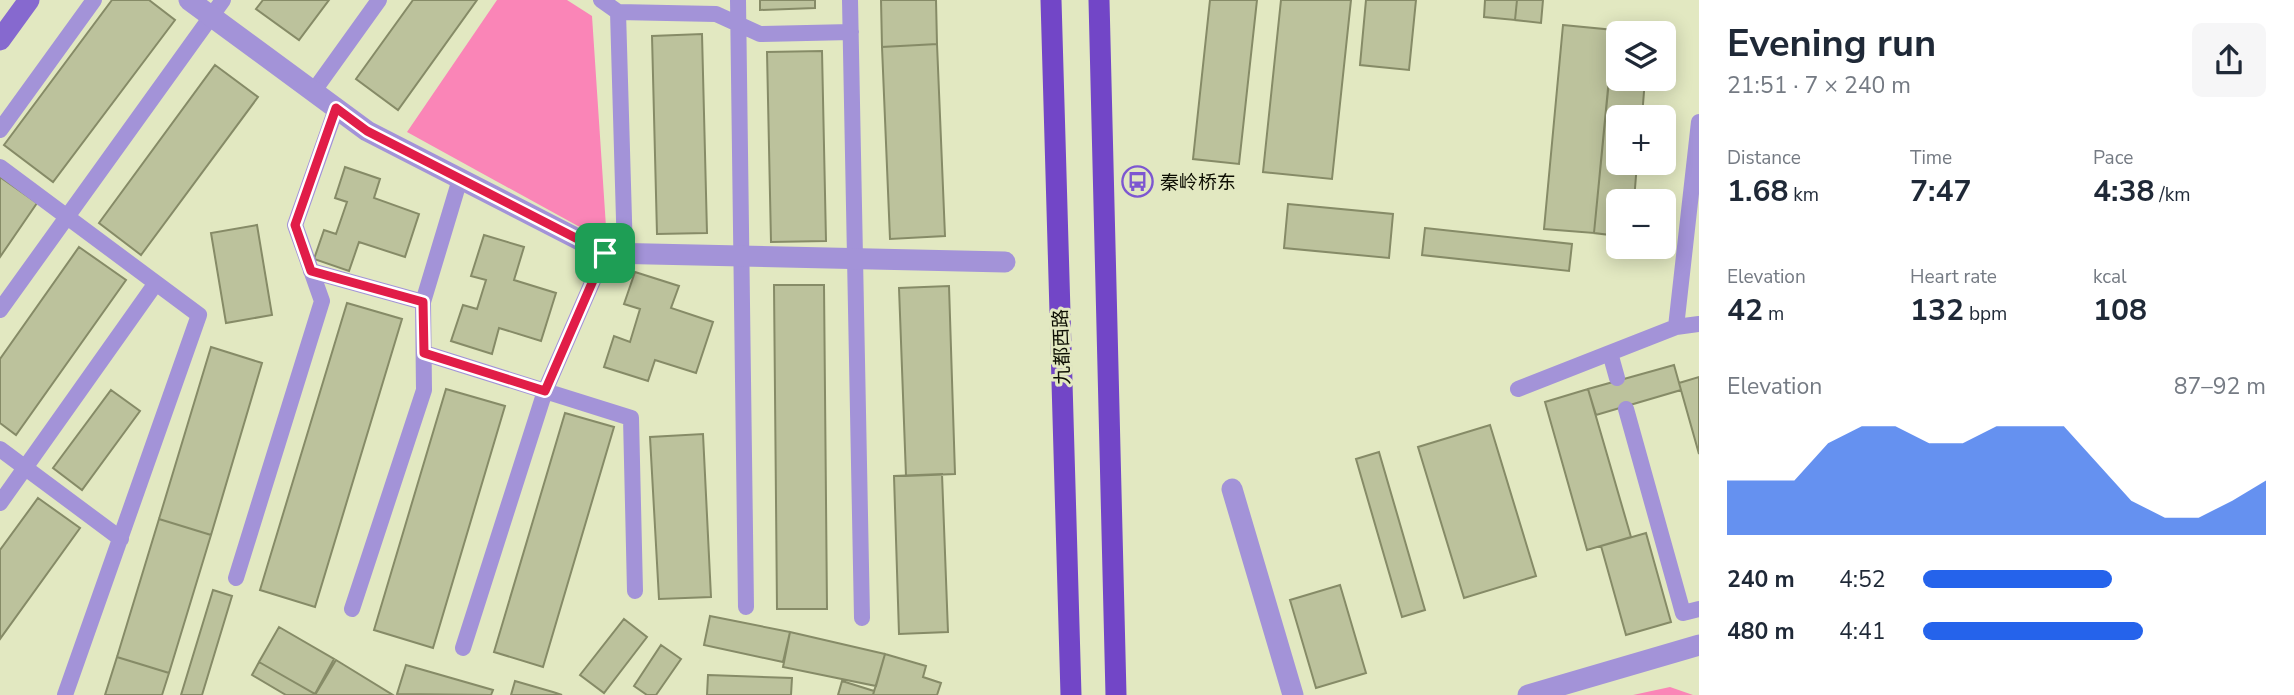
<!DOCTYPE html>
<meta charset="utf-8">
<style>
:root{--surface:#fff;--page:#f6f6f7;--text:#1f2937;--muted:#747a83;--accent:#2563eb}
body{margin:0;font-family:"Nunito Sans","Noto Sans SC",sans-serif;background:var(--page);color:var(--text);height:100vh;display:flex;flex-direction:column;font-size:26px;white-space:nowrap}
*{box-sizing:border-box;margin:0}
p{font-size:23px;color:var(--muted)}
.icon{flex:none;width:38px;height:38px;fill:none;stroke:currentColor;stroke-width:2;stroke-linecap:round;stroke-linejoin:round}
.map{position:relative;flex:1;overflow:hidden}
.details{display:flex;flex-direction:column;background:var(--surface);width:595px}
.details>*{flex:none}
.buttons{position:absolute;left:1606px;top:21px;display:grid;gap:14px}
.buttons a{display:grid;place-items:center;width:70px;height:70px;border-radius:10px;background:var(--surface);box-shadow:0 4px 18px #0003;font-size:35px}
.pin{position:absolute;display:grid;place-items:center;width:60px;height:60px;color:#fff;margin:-30px;border-radius:14px;box-shadow:0 4px 10px #0006}
.round{display:grid;place-items:center;flex:none;width:74px;height:74px;border-radius:10px;background:var(--page)}
.summary{display:flex;align-items:center;justify-content:space-between;height:119px;padding:0 28px}
h1{font-size:38px;font-weight:700;line-height:52px}
.stats{display:grid;grid-template-columns:repeat(3,1fr);gap:10px;height:119px;padding:7px 28px}
.stats div{display:grid;align-content:center}
.stats b{font-size:30px;font-weight:700}
.stats small{font-size:19px;font-weight:400}
.stats p{font-size:19px}
.chart{height:196px;padding:14px 28px}
.chart p{display:flex;justify-content:space-between}
.chart svg{width:100%;height:126px;margin-top:7px;fill:var(--accent);opacity:.7}
ul{padding:0 28px;list-style:none;font-size:23px}
li{display:grid;grid-template-columns:112px 84px 1fr;align-items:center;height:52px}
li i{height:18px;border-radius:9px;background:var(--accent)}
main{display:flex;flex:1;min-height:0}
.map>svg:first-child{display:block}
</style>
<main>
<div class="map">
<svg width="1699" height="695" viewBox="0 0 1699 695">
<rect width="100%" height="100%" fill="#e2e8c1"/>
<!-- green -->
<path fill="#fa85b7" d="M497,0H567L592,16L607,242L407,132Z
M1670,687L1693,695H1633Z"/>
<!-- building -->
<path fill="#bcc29c" stroke="#868b67" stroke-width="2" d="M112,0H149L175,20L53,182L4,145Z
M263,0H329L299,40L256,9Z
M413,0H477L398,110L356,79Z
M760,0H815V8L760,10Z
M881,0H936L937,44L882,47Z
M1210,0H1257L1239,164L1193,159Z
M1281,0H1351L1332,179L1263,172Z
M1366,0H1416L1409,70L1360,65Z
M1485,0H1517L1515,20L1484,17Z
M1517,0H1543L1541,23L1515,20Z
M1563,25L1614,30L1594,233L1544,229Z
M702,34L707,233L657,234L652,36Z
M937,44L945,236L890,239L882,47Z
M1612,47H1619V79H1645L1642,117H1619V163H1637L1634,201H1619V236L1594,233Z
M822,51L826,241L771,242L767,52Z
M215,65L258,97L141,255L99,223Z
M345,167L380,179L374,198L419,214L405,257L359,242L349,271L314,259L324,230L336,234L347,202L335,198Z
M0,177L37,203L0,257Z
M1288,204L1393,214L1389,258L1284,248Z
M257,225L272,315L226,323L211,233Z
M1425,228L1572,244L1569,271L1422,255Z
M484,235L524,247L514,280L556,293L541,341L499,328L492,354L451,341L463,305L477,309L486,280L471,276Z
M79,247L126,280L16,435L0,423V359Z
M635,272L679,286L671,308L713,322L696,373L655,360L648,381L604,367L614,336L630,342L640,309L624,304Z
M774,285H824L827,609H777Z
M949,286L955,474L906,476L899,288Z
M347,303L402,319L315,607L260,590Z
M211,347L262,363L211,535L159,519Z
M1674,365L1681,390L1596,415L1588,389Z
M1699,377V454L1679,383Z
M446,389L505,406L433,648L374,630Z
M1588,389L1631,537L1587,550L1545,402Z
M111,390L140,411L82,490L53,468Z
M565,413L614,427L543,667L494,652Z
M1490,425L1536,576L1464,598L1418,447Z
M703,434L711,597L659,599L650,437Z
M1379,452L1425,610L1402,617L1356,459Z
M942,474L948,632L899,634L894,476Z
M38,498L80,528L0,639V550Z
M159,519L211,535L169,673L117,657Z
M1646,533L1671,622L1626,635L1601,546Z
M1340,585L1366,673L1316,688L1290,600Z
M213,590L232,596L202,695H181Z
M710,616L790,632L783,662L704,645Z
M624,619L647,637L604,693L580,675Z
M279,627L334,659L315,694L259,662Z
M790,632L885,654L876,686L783,667Z
M661,645L681,659L656,695H647L634,686Z
M885,654L926,666L923,677L941,683L937,695H873Z
M117,657L169,673L162,695H105Z
M336,660L393,695H315Z
M259,662L315,694L314,695H286L252,675Z
M406,665L493,690L491,695L397,694Z
M708,675L792,678L791,695H707Z
M515,681L553,692L562,695H511Z
M842,681L874,691L873,695H838Z"/>
<g fill="none" stroke-linecap="round" stroke-linejoin="round">
<!-- service -->
<path stroke="#a393d8" stroke-width="16" d="M601,0L618,12L625,254
M738,0L746,607
M850,0L862,618
M618,12L716,14L760,34L851,32
M313,92L379,0
M0,130L94,0
M0,167L199,315L65,695
M311,271L423,302
M0,310L223,0
M1676,327L1699,122
M424,353L631,418L635,591
M1610,353L1617,378
M1518,389L1676,327L1699,324
M1626,409L1683,613L1699,609
M0,449L121,539
M0,503L156,283
M236,578L322,301L295,225L336,109
M352,609L424,390L423,302L460,179
M463,648L545,391L605,253"/>
<!-- minor -->
<path stroke="#a393d8" stroke-width="21" d="M189,0L367,131L605,253L1005,262
M1232,489L1293,695
M1528,695L1699,645"/>
<!-- secondary -->
<path stroke="#8669cf" stroke-width="21" d="M0,40L29,0"/>
<!-- primary -->
<path stroke="#7246c7" stroke-width="21" d="M1051,0L1071,695
M1099,0L1116,695"/>
</g>
<g fill="none" stroke-linecap="round" stroke-linejoin="round">
<defs>
<path id="route" d="M336,108L367,131L605,253L545,391L424,353L423,302L311,271L295,225Z"/>
</defs>
<!-- route casing -->
<use href="#route" stroke="#fff" stroke-width="14"/>
<!-- route -->
<use href="#route" stroke="#e11d48" stroke-width="9"/>
</g>
<!-- icons -->
<defs>
<symbol id="bus-ring" viewBox="-11 -11 22 22"><circle r="9.5" fill="#e2e8c1" stroke="#7d57d1" stroke-width="1.5"/><path d="M-5-6H5V4H4V6H2V4H-2V6H-4V4H-5ZM-3.5-4V0h7V-4ZM-3.5 1.2v1.5H-2V1.2ZM2 1.2v1.5H3.5V1.2Z" fill="#7d57d1"/></symbol>
</defs>
<g fill-rule="evenodd">
<use href="#bus-ring" x="1120" y="164" width="35" height="35"/>
</g>
<g text-anchor="middle" stroke-width="6" stroke-linejoin="round" paint-order="stroke">
<!-- poi labels -->
<g font-size="19" fill="#0c0d02" stroke="#e2e8c1" text-anchor="start">
<text x="1160" y="189">秦岭桥东</text>
</g>
<!-- street labels -->
<g font-size="19" fill="#0c0d02" stroke="#e2e8c1">
<text transform="translate(1061 347) rotate(-92)" y="7">九都西路</text>
</g>
</g>
</svg>
<div class="buttons">
<a><svg class="icon" aria-label="layers" viewBox="0 0 24 24"><path d="M12 4l9 5-9 5-9-5zM3 14l9 5 9-5"/></svg></a>
<a>+</a>
<a>−</a>
</div>
<div class="pin" style="left:605px;top:253px;background:#1e9e55"><svg class="icon" aria-label="arrive" viewBox="0 0 24 24"><path d="M6 21V4h12l-3 4 3 4H6"/></svg></div>
</div>
<section class="details">
<div class="summary"><div><h1>Evening run</h1><p>21:51 · 7 × 240 m</p></div><a class="round"><svg class="icon" aria-label="share" viewBox="0 0 24 24"><path d="M12 15V3M7 8l5-5 5 5M5 13v7h14v-7"/></svg></a></div>
<div class="stats">
<div><p>Distance</p><b>1.68<small> km</small></b></div>
<div><p>Time</p><b>7:47</b></div>
<div><p>Pace</p><b>4:38<small> /km</small></b></div>
</div>
<div class="stats">
<div><p>Elevation</p><b>42<small> m</small></b></div>
<div><p>Heart rate</p><b>132<small> bpm</small></b></div>
<div><p>kcal</p><b>108</b></div>
</div>
<div class="chart"><p><span>Elevation</span>87–92 m</p>
<svg viewBox="0 0 160 44" preserveAspectRatio="none"><path d="M0 44V25L10 25L20 25L30 12L40 6L50 6L60 12L70 12L80 6L90 6L100 6L110 19L120 32L130 38L140 38L150 32L160 25V44z"/></svg>
</div>
<ul>
<li><b>240 m</b>4:52<i style="width:55%"></i></li>
<li><b>480 m</b>4:41<i style="width:64%"></i></li>
</ul>
</section>
</main>
